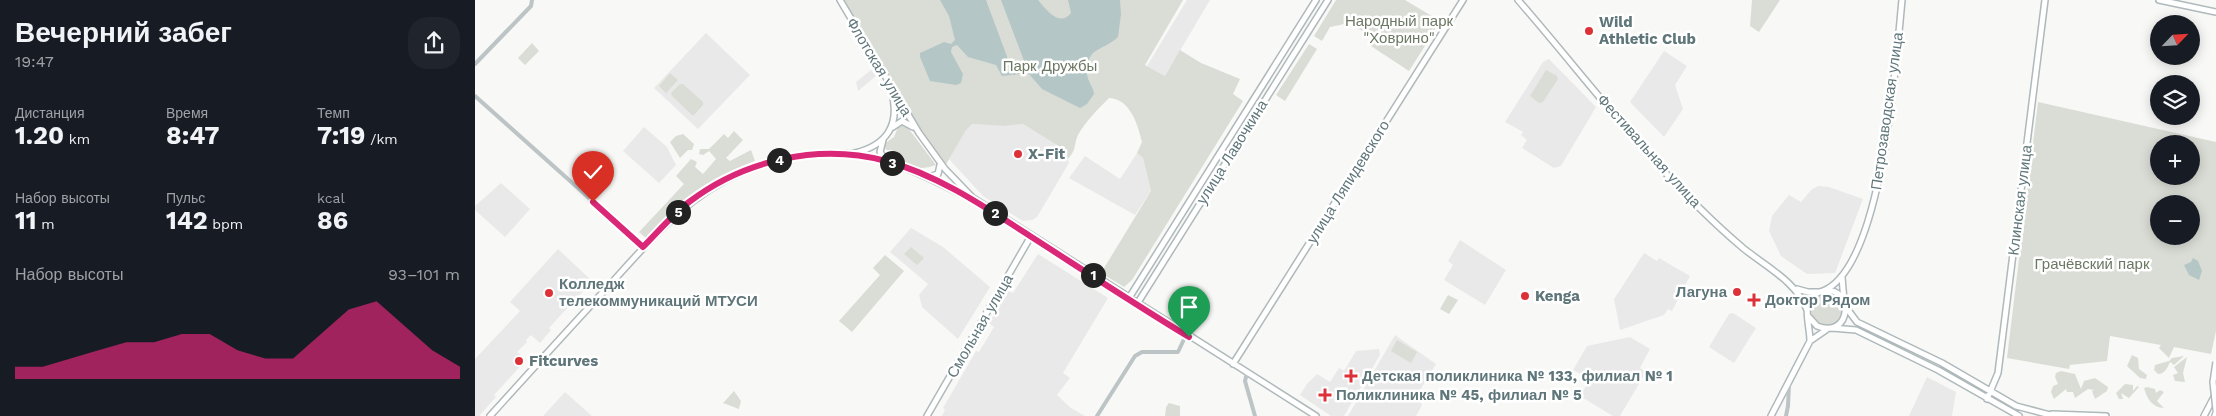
<!DOCTYPE html>
<html lang="ru">
<meta charset="utf-8">
<style>
:root{--surface:#171b24;--page:#20242c;--text:#f1f3f6;--muted:#9ea1a6;--accent:#db2777}
body{margin:0;font-family:"Work Sans",sans-serif;background:var(--page);color:var(--text);height:100vh;display:flex;flex-direction:column;font-size:19px;white-space:nowrap}
*{box-sizing:border-box;margin:0}
p{font-size:16px;color:var(--muted)}
.icon{flex:none;width:28px;height:28px;fill:none;stroke:currentColor;stroke-width:2;stroke-linecap:round;stroke-linejoin:round}
.map{position:relative;flex:1;overflow:hidden}
.details{display:flex;flex-direction:column;background:var(--surface);width:475px}
.details>*{flex:none}
.needle{width:32px;rotate:65deg}
.controls{position:absolute;left:1675px;top:15px;display:grid;gap:10px}
.controls a{display:grid;place-items:center;width:50px;height:50px;border-radius:50%;background:var(--surface);box-shadow:0 2px 12px #0003;font-size:25px}
.pin{position:absolute;display:grid;place-items:center;width:42px;height:42px;color:#fff;margin:-51px -21px;border-radius:50% 50% 50% 0;rotate:-45deg;box-shadow:0 0 5px #0007}
.pin .icon{rotate:45deg}
.km{position:absolute;width:25px;height:25px;margin:-12px;border-radius:50%;background:#222;color:#fff;font-size:14px;line-height:25px;text-align:center}
.round{display:grid;place-items:center;flex:none;width:52px;height:52px;border-radius:20px;background:var(--page)}
.headline{display:flex;align-items:center;justify-content:space-between;height:85px;padding:0 15px}
h1{font-size:28px;font-weight:700;line-height:38px}
.metrics{display:grid;grid-template-columns:repeat(3,1fr);gap:8px;height:85px;padding:5px 15px}
.metrics div{display:grid;align-content:center}
.metrics b{font-size:25px;font-weight:700}
.metrics small{font-size:14px;font-weight:400}
.metrics p{font-size:14px}
.chart{height:140px;padding:10px 15px}
.chart p{display:flex;justify-content:space-between}
.chart svg{width:100%;height:90px;margin-top:5px;fill:var(--accent);opacity:.7}
main{display:flex;flex:1;min-height:0}
.map>svg:first-child{display:block}
</style>
<main>
<section class="details">
<div class="headline"><div><h1>Вечерний забег</h1><p>19:47</p></div><a class="round"><svg class="icon" aria-label="share" viewBox="0 0 24 24"><path d="M12 15V3M7 8l5-5 5 5M5 13v7h14v-7"/></svg></a></div>
<div class="metrics">
<div><p>Дистанция</p><b>1.20<small> km</small></b></div>
<div><p>Время</p><b>8:47</b></div>
<div><p>Темп</p><b>7:19<small> /km</small></b></div>
</div>
<div class="metrics">
<div><p>Набор высоты</p><b>11<small> m</small></b></div>
<div><p>Пульс</p><b>142<small> bpm</small></b></div>
<div><p>kcal</p><b>86</b></div>
</div>
<div class="chart"><p><span>Набор высоты</span>93–101 m</p>
<svg viewBox="0 0 160 44" preserveAspectRatio="none"><path d="M0 44V38L10 38L20 34L30 30L40 26L50 26L60 22L70 22L80 30L90 34L100 34L110 22L120 10L130 6L140 18L150 30L160 38V44z"/></svg>
</div>
</section>
<div class="map">
<svg width="1741" height="416" viewBox="0 0 1741 416">
<rect width="100%" height="100%" fill="#f8f8f6"/>
<!-- built -->
<path fill="#e9e9e9" d="M712,0H735L690,76L672,66Z
M231,33L275,75L223,129L179,88Z
M1189,51L1212,66L1200,85L1208,109L1189,137L1155,102Z
M1074,59L1121,107L1086,166L1079,168L1047,148L1052,140L1046,135L1048,132L1030,122L1068,62Z
M396,70L401,76L383,91L381,82Z
M497,124L529,126L548,124L585,147L589,153L594,163L562,217L557,220L548,221L508,196L474,159L490,130Z
M169,127L192,147L201,165L184,183L148,151Z
M662,153L668,158L676,191L660,215L594,178L610,156L645,179Z
M26,183L55,209L30,237L0,210V206Z
M1343,186L1354,187L1388,199L1360,273L1332,274L1306,256L1294,231L1297,216L1314,195L1326,202L1336,190Z
M436,228L468,247L515,287L483,339L447,307L444,295L453,284L415,252Z
M985,240L1031,270L1010,305L969,280L978,265L973,261Z
M83,249L117,281L74,328L76,330L65,343L56,335L51,340L52,342L42,352L51,360L19,395L21,397L4,416H0V359L45,311L35,302Z
M1169,253L1182,261L1184,258L1215,276L1197,311L1193,309L1189,315L1145,330L1139,299Z
M563,254L633,298L588,373L595,378L582,395L596,408L610,416H467L470,410L468,408L501,351L504,352L519,327L514,323L533,291L538,293Z
M1258,313L1281,328L1259,363L1234,347L1254,314Z
M920,335L961,364L942,395L947,405L941,416H873Z
M1155,337L1175,349L1165,368L1171,372L1145,416H1138L1105,396L1115,379L1098,370L1112,346Z
M904,349L905,355L869,416H856L825,395L832,384L842,374L855,382L864,368L869,371L881,351Z
M1452,377L1481,392L1477,416H1434Z
M90,392L117,416H68Z"/>
<!-- green -->
<path fill="#daddd5" fill-rule="evenodd" d="M367,0H708L670,65L690,76L705,50L726,63L765,79L758,94L768,101L657,280L649,287L626,273L676,191L668,158L662,153L667,142C663,126 656,99 634,98C623,109 611,121 603,135C598,146 603,148 592,160L585,147L548,124L529,126L497,124L491,130L470,166L450,140Z
M861,0H930L965,21L957,34L959,36L955,38L934,71L896,46L894,35L874,23L855,27L847,41L839,36Z
M1277,0H1305L1284,32L1275,26Z
M57,43L64,51L50,65L43,58Z
M834,44L842,49L810,101L801,95Z
M1071,70L1082,76L1083,79L1068,102L1064,103L1055,96Z
M195,73L203,80L191,93L184,86Z
M205,84H208L228,102V105L219,115H217L197,96L196,93Z
M1563,102L1741,142V331L1736,354L1699,347L1694,358L1684,348L1686,345L1635,336L1632,361L1595,365L1594,369L1532,358ZM1684,144H1716V176H1684ZM1684,204H1716V236H1684Z
M430,124L461,165C442,172 428,167 417,150H411L409,144L419,137L424,125Z
M259,131L268,140L251,158L255,161L276,150L280,161C236,177 205,206 172,239L164,232L209,184L201,176L216,159L222,162L220,167L228,174L241,159L234,151L228,155L224,154L225,149H234L249,134L253,138Z
M208,134L219,144L217,150H213L205,158L195,142L201,136Z
M436,247L449,258L442,265L429,254Z
M410,255L429,271L377,332L364,321L405,275L398,268Z
M1336 310a16 16 0 1 1 32 0a16 16 0 1 1-32 0Z
M973,295L983,300L974,314L965,309Z
M922,340L942,352L936,363L916,351Z
M1657,355L1663,358L1664,369L1672,375L1671,379L1665,378L1652,366Z
M1709,356L1699,365L1695,362C1692,368 1690,374 1683,374L1679,370L1680,365L1694,361L1697,358Z
M1712,357L1708,373L1710,382L1700,381L1698,375L1703,373L1699,367Z
M1586,371L1600,374L1606,389L1609,381L1620,378L1633,387L1632,391L1620,399L1617,391L1619,390L1613,389L1600,398L1598,392H1592L1591,389L1579,399L1576,392L1578,386L1583,384L1580,377L1581,373Z
M1650,384L1658,385V391L1662,386L1664,387L1654,398L1646,393L1648,399H1644L1641,393Z
M1672,387L1680,389L1681,393L1685,390L1689,392L1682,401L1689,408C1678,408 1672,399 1669,388Z
M259,391L266,401L264,409L248,403Z
M694,403L705,406V416H690L691,407Z"/>
<!-- water -->
<path fill="#b4c6c6" d="M465,0H511L537,70H547L551,66L526,0H563C571,9 584,28 596,13L593,0H645L646,14L643,37C627,52 612,46 612,73C612,81 619,88 619,94L612,104L605,108L567,89L553,73L527,76L521,65L493,57L482,45L477,47L476,52L488,74L486,83L481,85L455,81L445,57V53L469,42L476,44L480,40L474,16Z
M1718,258L1723,261L1727,271L1724,280L1714,275L1709,265L1716,262Z"/>
<g fill="none" stroke-linecap="round" stroke-linejoin="round">
<defs>
<path id="secondary" d="M365,0L444,133L470,169L498,198L841,416
M1043,0C1116,84 1183,176 1268,248C1290,266 1322,282 1332,310
M1684,0L1741,12
M418,127L427,121L438,127
M408,140L405,152L411,161
M380,153C412,145 425,125 417,93
M453,177L463,174L465,165
M1367,277L1369,301
M1322,289L1333,292H1343
M1348,291C1408,267 1421,60 1427,0
M654,298L841,0
M662,304L853,0
M1370,306L1382,322L1467,363L1541,406L1579,416
M1333,316L1342,326C1377,340 1380,285 1348,291C1342,292 1335,297 1333,302C1330,314 1335,329 1335,341
M1357,328L1381,330L1463,370L1544,416
M758,364L988,0
M1512,399L1523,373L1570,0
M1577,414L1631,416
M15,416C53,374 91,332 130,290C185,230 228,174 314,158C334,154 357,152 378,154C420,159 460,181 498,200
M452,416L556,236
M1296,416L1335,341L1351,330
M1729,416L1739,397"/>
<path id="primary" d="M1740,416L1741,413"/>
</defs>
<!-- secondary casing -->
<use href="#secondary" stroke="#afb9bb" stroke-width="8"/>
<!-- primary casing -->
<use href="#primary" stroke="#b1b9ba" stroke-width="8"/>
<!-- street -->
<path stroke="#bdc4c6" stroke-width="4" d="M0,64L56,6L57,0
M0,96L169,247
M772,373L770,381L780,416
M622,416L660,356L667,352H703L711,335
M1311,416L1313,406L1314,384"/>
<!-- secondary -->
<use href="#secondary" stroke="#fff" stroke-width="5"/>
<!-- primary -->
<use href="#primary" stroke="#fff" stroke-width="5.5"/>
<defs>
<path id="secondary-bridge" d="M1741,362L1738,382L1741,410"/>
</defs>
<!-- secondary-bridge casing -->
<use href="#secondary-bridge" stroke="#afb9bb" stroke-width="8" stroke-linecap="butt"/>
<!-- secondary-bridge -->
<use href="#secondary-bridge" stroke="#fff" stroke-width="5"/>
</g>
<g fill="none" stroke-linecap="round" stroke-linejoin="round">
<defs>
<path id="route" d="M118,202L168,247C183,232 197,215 214,202C269,160 343,143 411,161C463,175 510,207 555,236C608,270 661,305 714,337"/>
</defs>
<!-- route casing -->
<use href="#route" stroke="#fff" stroke-width="10"/>
<!-- route -->
<use href="#route" stroke="#db2777" stroke-width="6"/>
</g>
<!-- markers -->
<g fill="#dd3138" stroke="#fff" stroke-width="2">
<circle cx="1114" cy="31" r="5"/>
<circle cx="543" cy="154" r="5"/>
<circle cx="1262" cy="292" r="5"/>
<circle cx="74" cy="293" r="5"/>
<circle cx="1050" cy="296" r="5"/>
<path d="M1276.5 292.5h5v5h5v5h-5v5h-5v-5h-5v-5h5z"/>
<circle cx="44" cy="361" r="5"/>
<path d="M873.5 368.5h5v5h5v5h-5v5h-5v-5h-5v-5h5z"/>
<path d="M847.5 387.5h5v5h5v5h-5v5h-5v-5h-5v-5h5z"/>
</g>
<g text-anchor="middle" stroke-width="5" stroke-linejoin="round" paint-order="stroke">
<!-- park labels -->
<g font-size="15" fill="#6c7863" stroke="#fff">
<text x="924" y="26">Народный парк<tspan x="924" dy="17">"Ховрино"</tspan></text>
<text x="575" y="71">Парк Дружбы</text>
<text x="1617" y="269">Грачёвский парк</text>
</g>
<!-- poi labels -->
<g font-size="15" font-weight="bold" fill="#5f767a" stroke="#fff" text-anchor="start">
<text x="1124" y="27">Wild<tspan x="1124" dy="17">Athletic Club</tspan></text>
<text x="553" y="159">X-Fit</text>
<text x="84" y="289">Колледж<tspan x="84" dy="17">телекоммуникаций МТУСИ</tspan></text>
<text x="1252" y="297" text-anchor="end">Лагуна</text>
<text x="1060" y="301">Kenga</text>
<text x="1290" y="305">Доктор Рядом</text>
<text x="54" y="366">Fitcurves</text>
<text x="887" y="381">Детская поликлиника № 133, филиал № 1</text>
<text x="861" y="400">Поликлиника № 45, филиал № 5</text>
</g>
<!-- street labels -->
<g font-size="15" fill="#5f767a" stroke="#fff">
<text transform="translate(404 67) rotate(59)" y="5">Флотская улица</text>
<text transform="translate(1412 111) rotate(-82)" y="5">Петрозаводская улица</text>
<text transform="translate(1174 151) rotate(48)" y="5">Фестивальная улица</text>
<text transform="translate(757 152) rotate(-58)" y="5">улица Лавочкина</text>
<text transform="translate(873 182) rotate(-58)" y="5">улица Ляпидевского</text>
<text transform="translate(1545 200) rotate(-83)" y="5">Клинская улица</text>
<text transform="translate(505 326) rotate(-60)" y="5">Смольная улица</text>
</g>
</g>
</svg>
<div class="controls">
<a><svg class="needle" viewBox="-14 -14 28 28"><path d="M0-13l5 13h-10z" fill="#e53935"/><path d="M0 13l5-13h-10z" fill="#9ea1a6"/></svg></a>
<a><svg class="icon" aria-label="layers" viewBox="0 0 24 24"><path d="M12 4l9 5-9 5-9-5zM3 14l9 5 9-5"/></svg></a>
<a>+</a>
<a>−</a>
</div>
<div class="pin" style="left:714px;top:337px;background:#1e9e55"><svg class="icon" aria-label="arrive" viewBox="0 0 24 24"><path d="M6 21V4h12l-3 4 3 4H6"/></svg></div>
<div class="pin" style="left:118px;top:202px;background:#d93025"><svg class="icon" aria-label="check" viewBox="0 0 24 24"><path d="M5 12l5 5 9-10"/></svg></div>
<b class="km" style="left:618px;top:275px">1</b>
<b class="km" style="left:520px;top:213px">2</b>
<b class="km" style="left:417px;top:163px">3</b>
<b class="km" style="left:304px;top:160px">4</b>
<b class="km" style="left:203px;top:212px">5</b>
</div>
</main>
